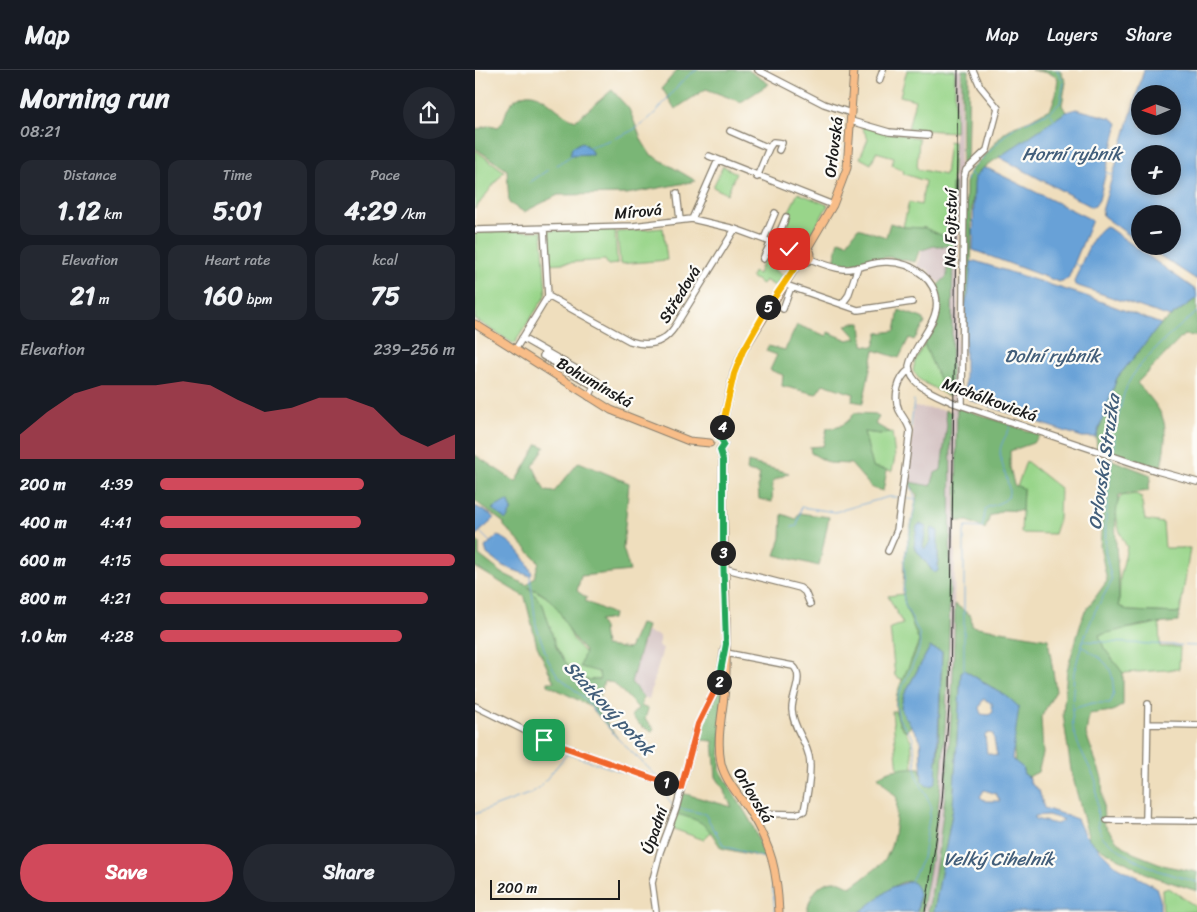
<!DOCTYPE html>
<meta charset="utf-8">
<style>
:root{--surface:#171b24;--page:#242831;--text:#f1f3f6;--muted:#9ea1a6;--line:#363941;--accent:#d1495b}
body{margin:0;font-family:Sriracha,sans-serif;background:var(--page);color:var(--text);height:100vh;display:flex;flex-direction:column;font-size:19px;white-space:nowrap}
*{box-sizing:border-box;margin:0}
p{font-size:16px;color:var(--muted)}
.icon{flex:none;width:28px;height:28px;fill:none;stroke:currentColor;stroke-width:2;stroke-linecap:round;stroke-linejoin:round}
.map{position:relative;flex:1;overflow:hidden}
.drawer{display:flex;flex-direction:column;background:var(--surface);width:475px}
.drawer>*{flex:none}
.needle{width:32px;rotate:268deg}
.buttons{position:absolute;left:656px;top:15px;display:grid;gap:10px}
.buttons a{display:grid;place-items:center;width:50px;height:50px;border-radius:50%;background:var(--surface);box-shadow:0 2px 8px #0003;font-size:25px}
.scale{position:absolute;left:15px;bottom:12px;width:130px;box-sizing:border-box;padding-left:5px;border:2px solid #1c1c1c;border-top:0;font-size:14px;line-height:18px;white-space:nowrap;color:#1c1c1c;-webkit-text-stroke:4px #fdfcf7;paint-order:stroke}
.pin{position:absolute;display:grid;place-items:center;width:42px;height:42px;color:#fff;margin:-21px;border-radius:10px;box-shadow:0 2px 8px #0006}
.km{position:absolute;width:25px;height:25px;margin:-12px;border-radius:50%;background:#222;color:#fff;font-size:14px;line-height:25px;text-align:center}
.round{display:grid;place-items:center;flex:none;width:52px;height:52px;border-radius:26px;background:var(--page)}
.headline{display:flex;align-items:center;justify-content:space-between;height:85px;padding:0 20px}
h1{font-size:28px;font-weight:700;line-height:38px}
.stats{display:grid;grid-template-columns:repeat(3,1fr);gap:8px;height:85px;padding:5px 20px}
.stats div{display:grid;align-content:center;border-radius:12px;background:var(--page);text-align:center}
.stats b{font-size:25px;font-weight:700}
.stats small{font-size:14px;font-weight:400}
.stats p{font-size:14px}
.chart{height:140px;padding:10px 20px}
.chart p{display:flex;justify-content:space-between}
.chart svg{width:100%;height:90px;margin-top:5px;fill:var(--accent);opacity:.7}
.cta{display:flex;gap:10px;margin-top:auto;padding:10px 20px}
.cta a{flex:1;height:58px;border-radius:30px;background:var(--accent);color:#fff;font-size:20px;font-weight:700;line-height:58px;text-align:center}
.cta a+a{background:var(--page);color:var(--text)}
ul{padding:0 20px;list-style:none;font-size:16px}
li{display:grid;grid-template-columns:80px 60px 1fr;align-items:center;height:38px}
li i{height:12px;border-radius:6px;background:var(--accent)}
header{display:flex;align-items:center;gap:30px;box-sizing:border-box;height:70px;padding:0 25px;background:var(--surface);border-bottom:1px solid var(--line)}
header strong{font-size:24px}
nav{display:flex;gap:28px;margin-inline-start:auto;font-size:18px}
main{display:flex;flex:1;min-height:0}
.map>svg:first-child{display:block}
</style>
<header>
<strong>Map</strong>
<nav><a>Map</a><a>Layers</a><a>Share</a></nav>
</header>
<main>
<section class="drawer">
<div class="headline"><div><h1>Morning run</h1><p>08:21</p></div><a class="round"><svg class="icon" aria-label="share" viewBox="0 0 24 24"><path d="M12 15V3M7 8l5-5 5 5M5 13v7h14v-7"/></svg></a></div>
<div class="stats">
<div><p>Distance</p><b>1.12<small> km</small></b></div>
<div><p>Time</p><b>5:01</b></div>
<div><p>Pace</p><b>4:29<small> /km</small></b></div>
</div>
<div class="stats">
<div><p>Elevation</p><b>21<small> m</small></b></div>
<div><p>Heart rate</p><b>160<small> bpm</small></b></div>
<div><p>kcal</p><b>75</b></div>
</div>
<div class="chart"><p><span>Elevation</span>239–256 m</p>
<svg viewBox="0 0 160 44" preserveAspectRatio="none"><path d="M0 44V32L10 21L20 12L30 8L40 8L50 8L60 6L70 8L80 15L90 21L100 19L110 14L120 14L130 19L140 32L150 38L160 32V44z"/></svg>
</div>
<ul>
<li><b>200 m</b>4:39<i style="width:69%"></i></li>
<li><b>400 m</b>4:41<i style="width:68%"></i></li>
<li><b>600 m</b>4:15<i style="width:100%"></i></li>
<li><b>800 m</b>4:21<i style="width:91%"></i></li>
<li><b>1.0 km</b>4:28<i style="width:82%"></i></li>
</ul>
<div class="cta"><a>Save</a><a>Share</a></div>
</section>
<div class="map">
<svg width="722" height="842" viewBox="0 0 722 842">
<rect width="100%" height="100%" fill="#fdfcf7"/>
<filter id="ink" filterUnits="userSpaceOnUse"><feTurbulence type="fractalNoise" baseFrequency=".02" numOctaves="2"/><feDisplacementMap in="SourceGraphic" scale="10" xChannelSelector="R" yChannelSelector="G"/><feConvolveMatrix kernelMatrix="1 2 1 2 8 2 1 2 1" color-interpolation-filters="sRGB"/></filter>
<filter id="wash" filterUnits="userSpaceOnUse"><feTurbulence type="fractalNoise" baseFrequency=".0096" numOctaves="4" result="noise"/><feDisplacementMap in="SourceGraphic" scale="20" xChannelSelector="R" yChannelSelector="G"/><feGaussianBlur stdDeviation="1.12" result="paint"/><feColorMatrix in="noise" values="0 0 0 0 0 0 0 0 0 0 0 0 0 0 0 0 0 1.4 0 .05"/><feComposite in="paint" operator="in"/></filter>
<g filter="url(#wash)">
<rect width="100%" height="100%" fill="#efdebd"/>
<!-- industrial -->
<path fill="#d2bfc0" d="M480,0H486L478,624L473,705L465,769L453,842H447L464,731L472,624Z
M459,176H474L472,206L465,213L454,204V200L442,197L446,181Z
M439,337L470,340L472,355L466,400L460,403L457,416L434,412Z
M171,562L185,566L183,576L188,578L174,629L168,627L156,612Z"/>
<!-- green -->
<path fill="#99d58a" stroke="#5a7853" d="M432,0H480V62L433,59L440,30L425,26Z
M386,56L444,68L442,99L470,105L474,71L479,72L475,170L450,158L428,157L434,132L446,135L450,111L429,104L428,100L417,95L419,87L401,82L396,94L385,88L393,69Z
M0,80L29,101L0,139Z
M248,96L261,103L252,124L238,117Z
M323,123L353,135L330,176L322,180L304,173L315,149L311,147Z
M188,158L192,190L145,194L142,162Z
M140,159L142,194L133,195L130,190L73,194L71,161Z
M67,161L71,225L39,274L0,249V162Z
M295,174L320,186L319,192L303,180L297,191L302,194L299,200L308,205L300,216L290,210L287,214L276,207L278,202L283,204Z
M449,274L471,325L445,310L438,301L440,291Z
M389,362L406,364L417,362L420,387L417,401L398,397Z
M551,391L585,418L584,448L579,464L546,463L548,419L542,417Z
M661,424L666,427L670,450L688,453L690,478H715L705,543L654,541L644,536L645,509L652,477C644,464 636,439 646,426Z
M52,516C64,523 77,528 85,541C91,549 93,560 98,569C108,584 121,590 126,610L101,609L81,577L68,535Z
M428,524L430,535L444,571L428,610L420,606L415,558L428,554L413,526Z
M684,553L685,577H705L704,599L648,603L629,578L623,564Z
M417,641H420L424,653L436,670L438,698L423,701Z
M202,744C215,747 228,749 236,761L229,770L196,758Z
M694,818L720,836L722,842H688L687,820Z"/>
<!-- forest -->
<path fill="#7ab676" stroke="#4b6949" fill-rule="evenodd" d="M202,0H273L294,14L266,32L231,19L200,39L187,18Z
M487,0H494L492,95L487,99Z
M556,0H585L591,12L587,35L591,42L505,100C488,140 504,192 490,235L491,113L494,102L528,64L539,56L555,50L576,38L581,24L583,8L574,3Z
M137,20L154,39L167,71L175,84L221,111L152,124L83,125L49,142L34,133L32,100L0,78V60L15,55L23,57C32,50 29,39 38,31C63,9 78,44 101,50Z
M477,113H479L476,323L474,325H471L449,274C457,256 472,236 462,216L472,206L473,176H459L444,181L440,192L413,187L375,194L359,193L364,170L372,173L383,158L411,167L415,153L428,157L450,158L475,169L478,142Z
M722,228V266L709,265L662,313C693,346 694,353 686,398L622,378L621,367L642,308L686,254Z
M424,240L447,248L450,253L439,270L434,268L424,288L399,280L388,333L377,331L379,324L348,314L341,324L307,316L308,305L295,300L302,285L291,281L293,276L310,280L322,255L352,266L353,262L373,270L382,268L371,256L376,253H386L388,275L399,277L403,263L420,261Z
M482,337L565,365L558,373L535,381V397L539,415L548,418L547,441L528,440L515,446L510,459L493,451H481Z
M470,340L476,342C474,509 480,677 447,842H442L444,830L436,811C414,811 405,834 387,841C378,842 343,842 332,842C334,828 343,811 360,811C365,811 372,815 376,817C385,810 396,803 405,795C421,779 421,750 422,728L403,707C411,699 434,697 445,698L447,711L463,689L467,582L455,577L429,625L427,642L437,654L431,662C405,630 435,604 444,571L430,535L428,524L429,491L442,425L434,412L456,416L460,403L466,400L472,355ZM456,464L462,478L464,495L456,500L451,491L443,483L449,471L448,477L450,479L454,475Z
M379,343L401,344L404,347L400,354L415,362L406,364L389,362L398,397L412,400L408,421L397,418L376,394L354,393L336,383L335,377L348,376L352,358C362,360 375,352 379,343Z
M63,374L70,377L58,396L70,421L79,422L104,392L154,413L148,478L155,501L106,506L102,521L112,528L110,531L138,544L137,549L124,551L128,558L130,576L154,579L165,554L172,556L156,612L168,627L166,636L173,639L170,649L179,659L177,662L166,656L156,646L163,638L139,613L129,611L121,638L144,670L115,636L73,615V612H79L62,576L50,527L0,497V470L4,473V485L27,503L52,515L59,508L64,492L29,456V453L0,431V385L41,412ZM53,517C90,530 85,557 110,581L105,597L124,602L125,610L101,609L81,577L68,535Z
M632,388L676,405L673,421L644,425C636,462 645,498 644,536L654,541L705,543L703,552L667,555L624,565L629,578L648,603V635L638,641L614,644L611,664L627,708L629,754L642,771L658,783L691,796L722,802V821L674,805L619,775L614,770L596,700L588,644L592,600L609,543L632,511L625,476Z
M273,392L314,403L298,411L297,432L284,429L283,415L285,404L272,401Z
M324,443L354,447L344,496L300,485L306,468L307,444L321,449Z
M480,534L496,546L497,556L573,569L581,621L566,647L568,684L563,702L553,707L549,704L547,697L540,692L534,628L489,600L486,602L478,738L459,842H453C473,740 478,638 480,534Z
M248,609L245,700L277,754L291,788L246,778C230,753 230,752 202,744L207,723L257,737L249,722L250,721L241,707L238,671L227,670L215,703H212L224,656Z"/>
<!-- water -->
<path fill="#67a1d7" stroke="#425e7a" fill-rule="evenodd" d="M669,0H722V210L670,176H698V144H665V173L628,146L627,141ZM665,24H698V56H665ZM665,84H698V116H665Z
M601,39L636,48L643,53L624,130L620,136L617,137L524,87L591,42Z
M107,72L114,78L118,84L95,85L97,77Z
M508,98L514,99L617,150L593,209L584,212L498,180L499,114L500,107Z
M631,156L721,220L722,228L695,247L600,215L599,212C605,198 617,161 631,156Z
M500,191L611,226L686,254L642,308L621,367H607L495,330L490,318V235L493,225L496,192Z
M30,432H34L37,440L31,450L17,439Z
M0,436L15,444L19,449L0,466Z
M445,454L451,457L448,477L450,479L456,471L455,460L457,458L463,461V501L459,503L439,477L442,456Z
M22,466C37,469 53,490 57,504L55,506L28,496L12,484L10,477Z
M455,577L467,582L461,710L458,715L452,716L447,711L445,669L427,642L426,636L429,625Z
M489,600L534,628L544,637L537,689L547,697L549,704L555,708V713L564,720L569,738L602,749L609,764L640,795L681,817L685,829V842H459L478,738L486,602ZM508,629L517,633L518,642L514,645L506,644L504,638ZM514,663L518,664L522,686L512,683L510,665ZM509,720L521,724L525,731H511L505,727ZM573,745L589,750L582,754L560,749V746Z
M436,811C447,819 444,830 442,842H385L417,817Z"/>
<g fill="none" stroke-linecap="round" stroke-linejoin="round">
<!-- stream -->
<path stroke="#67a1d7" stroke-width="1" d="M575,43L581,52
M114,77C139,69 160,63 179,44C194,29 203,10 222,0
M505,90C518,81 526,66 539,58C554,49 573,46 585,33L589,12L582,0
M82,95L97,85
M494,102L500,108
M630,102L638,105
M492,111L494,102L502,93
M54,113L74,99
M470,157L486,159
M599,193L606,198
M436,357L439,330
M638,383C640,362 645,326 656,308C673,282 699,261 722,242
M637,387L631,445L630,481L637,511L620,541L606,576C622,586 638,593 638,614C639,621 639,626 635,633H617L597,639L598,658L603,674L621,711L623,755L627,767L656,788L684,801L722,812
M432,405L441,431L429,491L430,503L428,524L430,535L444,563L445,573L443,583L424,624L421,634L424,649L438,668L442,707L456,735L448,788L435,813
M429,428L440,430
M317,457L322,456L326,437L360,442L413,427H423
M6,463L15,472
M55,505L61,555L73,590L83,606L108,627L144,670L183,707
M608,571L722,576
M489,601V462L491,457L507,458L511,438C517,435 528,433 532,428C539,421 525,393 525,383C525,371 534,364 536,354
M514,631L519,641
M597,639L599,602L606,577
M188,716L194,731L199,737
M203,738L230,744L249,776L293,789L295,794
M0,744L56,723L64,718L92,684L188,715
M296,800L300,842"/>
</g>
</g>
<g filter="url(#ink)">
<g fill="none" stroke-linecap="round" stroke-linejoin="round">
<defs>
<path id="minor" d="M283,0L349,34L376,43
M404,11L408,0
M376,51L414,62L453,65
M255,61L294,78L282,107
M294,78L298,72L307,73L304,80
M234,86L358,135
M202,123L205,150
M217,149L243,90
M0,160L158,156L217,149L260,159L323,182
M289,169L300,143
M300,173L311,147
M288,189L296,172
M335,189C345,193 357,198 368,199C382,200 396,192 410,192C437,191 466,211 461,240C457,261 438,276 434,296C435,317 463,325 479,333L682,401L722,412
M300,191L309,176
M308,214L383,240L437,232
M73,226L155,271C173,277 188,274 199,258L260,159
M367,234L373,226L383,197
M308,239L316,217
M47,268L122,311L114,327
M40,280L73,226L69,159
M70,281L68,286L119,316
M487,335L489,107L491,100L512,80L523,38L505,16L498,0
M413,481L422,460L435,361C433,352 428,348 424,340C418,327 423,308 434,300
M248,498L325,518L330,522L335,534
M251,583L318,596C330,606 316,627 317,640C318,657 329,668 333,683C338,696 332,727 329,741L321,744L275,743
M0,636L69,670L206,718
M673,654L722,655
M632,750L722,751
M671,750L673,634
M181,842L177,813L185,782L201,739L223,654L244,615L249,578"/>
<path id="major" d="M322 185a7 7 0 1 1 14 0a7 7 0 1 1-14 0Z
M332,179L358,135L372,98L379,0
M0,254L136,340L214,371L235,373
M245,366L259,303L268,281L325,190
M245,366L249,374L245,379
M245,379L248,390C247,461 253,532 251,602C251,632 240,663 246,693C250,711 265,726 275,742C297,778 302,800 304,842"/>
</defs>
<!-- minor casing -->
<use href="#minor" stroke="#867d6c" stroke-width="8"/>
<!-- major casing -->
<use href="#major" stroke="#867d6c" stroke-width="9"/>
<!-- minor -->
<use href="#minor" stroke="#fff" stroke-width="5.5"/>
<!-- major -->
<use href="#major" stroke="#f8bd88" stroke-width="7"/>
<!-- rail -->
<path stroke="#1c1c1c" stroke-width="1" d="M450,842L467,731L475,624L483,0"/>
</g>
</g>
<g fill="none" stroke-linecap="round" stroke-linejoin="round" filter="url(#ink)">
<defs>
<path id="split-1" d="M69,670L191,713"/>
<path id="split-2" d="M191,713L206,718L223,654L244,612"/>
<path id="split-3" d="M244,612L251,574L248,483"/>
<path id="split-4" d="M247,357L244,366L249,374L245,380L248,390V483"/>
<path id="split-5" d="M247,357L259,304L268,281L293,237"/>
<path id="split-6" d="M293,237L325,190L323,182L314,179"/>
</defs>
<!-- split-1 casing -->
<use href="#split-1" stroke="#fff" stroke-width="10"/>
<!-- split-2 casing -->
<use href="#split-2" stroke="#fff" stroke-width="10"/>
<!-- split-3 casing -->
<use href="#split-3" stroke="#fff" stroke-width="10"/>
<!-- split-4 casing -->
<use href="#split-4" stroke="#fff" stroke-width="10"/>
<!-- split-5 casing -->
<use href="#split-5" stroke="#fff" stroke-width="10"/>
<!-- split-6 casing -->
<use href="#split-6" stroke="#fff" stroke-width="10"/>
<!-- split-1 -->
<use href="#split-1" stroke="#f0652b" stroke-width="6"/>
<!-- split-2 -->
<use href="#split-2" stroke="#f0652b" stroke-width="6"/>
<!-- split-3 -->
<use href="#split-3" stroke="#22a559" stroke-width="6"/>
<!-- split-4 -->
<use href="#split-4" stroke="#22a559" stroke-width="6"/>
<!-- split-5 -->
<use href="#split-5" stroke="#f5b400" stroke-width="6"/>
<!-- split-6 -->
<use href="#split-6" stroke="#f5b400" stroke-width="6"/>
</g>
<g text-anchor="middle" stroke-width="4.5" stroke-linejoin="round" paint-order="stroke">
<!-- street labels -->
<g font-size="16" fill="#1c1c1c" stroke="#fdfcf7">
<text transform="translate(358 77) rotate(-83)" y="6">Orlovská</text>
<text transform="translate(163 141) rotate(-5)" y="6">Mírová</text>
<text transform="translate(475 158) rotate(-89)" y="6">Na Fojtství</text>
<text transform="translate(204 224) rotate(-58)" y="6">Středová</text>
<text transform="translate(120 312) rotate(30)" y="6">Bohumínská</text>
<text transform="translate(515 329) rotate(20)" y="6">Michálkovická</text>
<text transform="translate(279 725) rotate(59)" y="6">Orlovská</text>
<text transform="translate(179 760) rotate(-71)" y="6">Úpadní</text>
</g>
<!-- water labels -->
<g font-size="18" font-style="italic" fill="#425e7a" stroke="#fdfcf7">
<text x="597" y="90">Horní rybník</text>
<text x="577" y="292">Dolní rybník</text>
<text transform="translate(629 392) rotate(-82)" y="6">Orlovská Stružka</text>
<text transform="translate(134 638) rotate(47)" y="6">Statkový potok</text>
<text x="524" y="795">Velký Cihelník</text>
</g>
</g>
</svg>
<div class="buttons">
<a><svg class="needle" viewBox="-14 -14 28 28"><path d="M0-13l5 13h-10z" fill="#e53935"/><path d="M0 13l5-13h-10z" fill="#9ea1a6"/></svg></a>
<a>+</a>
<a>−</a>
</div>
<div class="scale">200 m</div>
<div class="pin" style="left:69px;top:670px;background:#1e9e55"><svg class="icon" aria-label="arrive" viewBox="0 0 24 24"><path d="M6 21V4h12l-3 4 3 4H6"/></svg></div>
<div class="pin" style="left:314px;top:179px;background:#d93025"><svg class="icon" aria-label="check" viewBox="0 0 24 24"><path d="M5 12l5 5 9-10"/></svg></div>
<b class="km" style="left:191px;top:713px">1</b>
<b class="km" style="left:244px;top:612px">2</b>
<b class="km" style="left:248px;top:483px">3</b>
<b class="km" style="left:247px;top:357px">4</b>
<b class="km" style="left:293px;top:237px">5</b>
</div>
</main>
